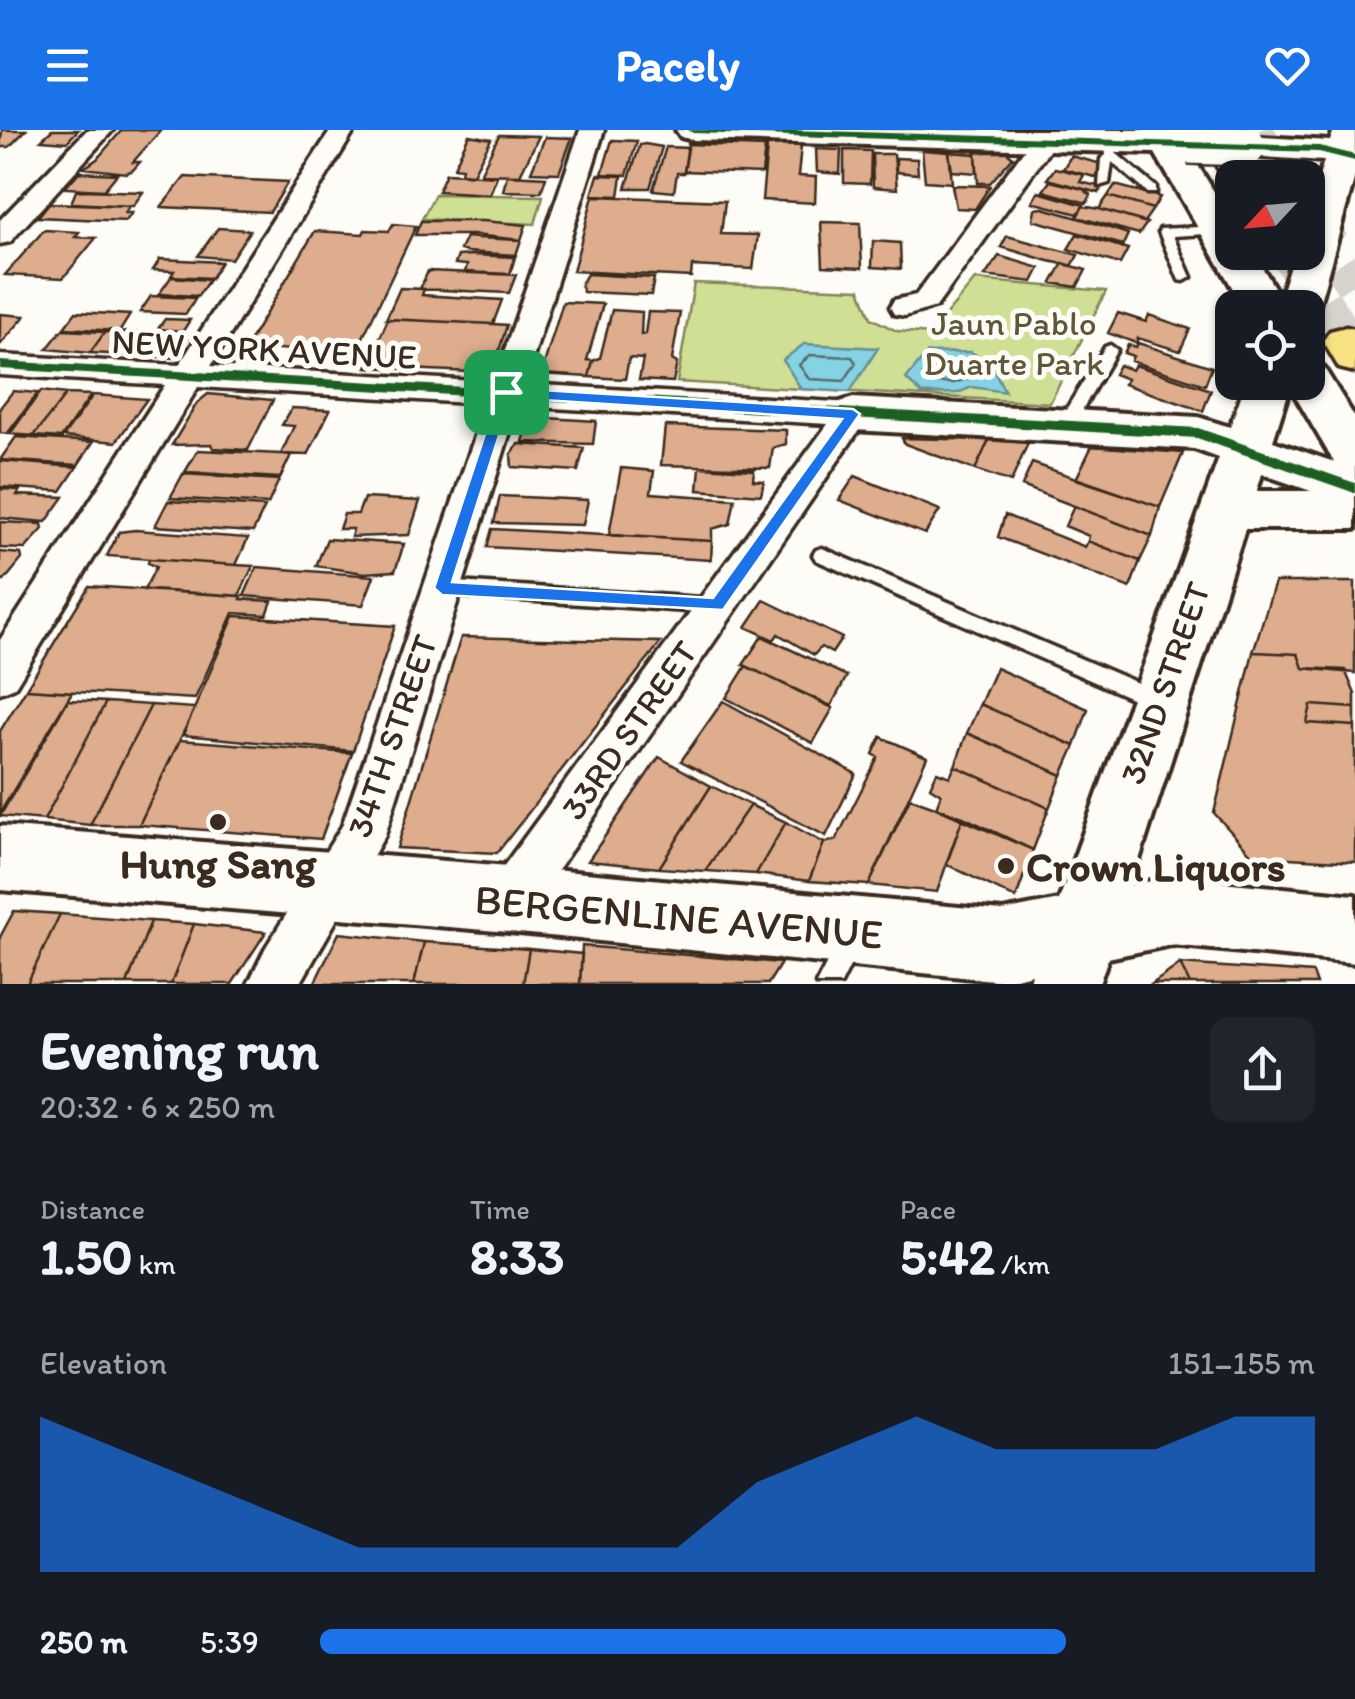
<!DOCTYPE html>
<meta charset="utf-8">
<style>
:root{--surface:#171b24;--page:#20242c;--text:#f1f3f6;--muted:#9ea1a6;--accent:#1a73e8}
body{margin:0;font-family:Itim,sans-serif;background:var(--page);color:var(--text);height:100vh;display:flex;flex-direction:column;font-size:38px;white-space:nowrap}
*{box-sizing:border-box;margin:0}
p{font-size:32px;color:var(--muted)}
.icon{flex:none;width:55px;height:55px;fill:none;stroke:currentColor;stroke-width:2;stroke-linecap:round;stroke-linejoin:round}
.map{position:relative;height:854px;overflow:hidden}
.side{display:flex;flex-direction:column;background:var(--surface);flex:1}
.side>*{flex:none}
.needle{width:65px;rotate:244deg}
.tools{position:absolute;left:1215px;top:30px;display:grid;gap:20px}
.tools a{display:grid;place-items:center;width:110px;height:110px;border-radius:20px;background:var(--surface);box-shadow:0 2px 8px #0004;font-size:50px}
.pin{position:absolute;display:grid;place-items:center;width:85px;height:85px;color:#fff;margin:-42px;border-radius:20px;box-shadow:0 5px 15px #0006}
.round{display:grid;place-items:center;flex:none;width:105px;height:105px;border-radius:20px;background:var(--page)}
.summary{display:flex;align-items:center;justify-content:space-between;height:170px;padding:0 40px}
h1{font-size:55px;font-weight:700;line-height:75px}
.metrics{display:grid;grid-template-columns:repeat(3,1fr);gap:15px;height:170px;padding:10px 40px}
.metrics div{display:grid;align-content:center}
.metrics b{font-size:50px;font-weight:700}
.metrics small{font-size:28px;font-weight:400}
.metrics p{font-size:28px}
.chart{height:280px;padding:20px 40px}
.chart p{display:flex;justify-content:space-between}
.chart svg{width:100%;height:180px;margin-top:10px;fill:var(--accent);opacity:.7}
ul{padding:0 40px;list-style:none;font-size:32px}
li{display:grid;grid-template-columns:160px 120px 1fr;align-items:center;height:75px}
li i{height:25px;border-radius:12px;background:var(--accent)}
header{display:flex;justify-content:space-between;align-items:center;height:130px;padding:0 40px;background:var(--accent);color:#fff;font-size:45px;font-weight:700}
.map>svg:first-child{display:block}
</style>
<header><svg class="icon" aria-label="menu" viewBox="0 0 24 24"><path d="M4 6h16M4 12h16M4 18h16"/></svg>Pacely<svg class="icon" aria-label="heart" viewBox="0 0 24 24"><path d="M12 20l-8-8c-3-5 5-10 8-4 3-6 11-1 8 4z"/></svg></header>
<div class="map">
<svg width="1355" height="854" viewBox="0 0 1355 854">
<rect width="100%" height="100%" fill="#fdfcf7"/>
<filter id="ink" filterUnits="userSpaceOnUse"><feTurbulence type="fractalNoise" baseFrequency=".01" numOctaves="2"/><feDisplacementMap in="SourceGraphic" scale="20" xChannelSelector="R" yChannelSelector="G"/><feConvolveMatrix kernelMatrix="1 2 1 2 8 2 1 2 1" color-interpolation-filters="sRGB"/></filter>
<g filter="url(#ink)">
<!-- green -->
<path fill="#cfdf93" stroke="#858458" stroke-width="2.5" d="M435,64L543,66L535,94L422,89Z
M975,150L1106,161L1050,273L677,252L694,153L860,159L871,188L897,201L930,204Z"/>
<!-- water -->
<path fill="#84d2e3" stroke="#678f94" stroke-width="2.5" d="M804,214H805L878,218L850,262L801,259L783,230Z
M971,222L991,234L1005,262L972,257L958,263L922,264L906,249L927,223Z"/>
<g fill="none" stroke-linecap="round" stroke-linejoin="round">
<!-- shore -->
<path stroke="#586d6d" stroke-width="2.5" d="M810,225L852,227L856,233L844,251L809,249L799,235Z
M935,232H969L981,244L954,253H926L922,246Z"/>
</g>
<!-- building -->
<path fill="#ddad8e" stroke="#3b2a1e" stroke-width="2.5" d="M2,0H26L9,17H0Z
M52,0H78L67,12L41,10Z
M122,0H161L133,32H140L133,40L126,43L84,38L97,29Z
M469,5L491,9L473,44L461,43L462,38L454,37Z
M499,5L539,6L520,45L480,44Z
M545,7L572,8L559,43L531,42Z
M612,10L637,11L627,45L602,44Z
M645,14L662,17L650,58H626L640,15Z
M688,14L765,17L762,44L684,41Z
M787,15L801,16L798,46L816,47L815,73L762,70L767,16Z
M666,17L688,18L684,43H677L674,62L653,60Z
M816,19L841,20L840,44L817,42Z
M844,20L871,21L870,54L844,53Z
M922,20L949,22L952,53L925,51Z
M949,22L976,24L977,43L952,41Z
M976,22H1007L1013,27L990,53H978Z
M872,24H894L897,59L873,57Z
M1071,26L1102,34L1095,47L1063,39Z
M896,28L917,29L918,44L896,42Z
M1055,38L1084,45L1080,52L1102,57L1099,63L1047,49Z
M79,42L117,44L104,60L65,58Z
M446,43L497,46L490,64L438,61Z
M507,45L546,47L541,62L503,61Z
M598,45L622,46L619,66L592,65Z
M185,47L288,52L270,82L161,77Z
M1050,51L1083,59L1091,65L1087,73L1043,61Z
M952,55L990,56L975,79L956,78Z
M1115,55L1160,67L1153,79L1108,66Z
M83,60L143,62L133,76L71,73L76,61Z
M1038,62L1084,75L1078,84L1032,72Z
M593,66L725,71L721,104L758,105L753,139L692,136L691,147L573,141Z
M1108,66L1153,79L1144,92L1099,79Z
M49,73L129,76L125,83H132L126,91L38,87Z
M1083,76L1099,79L1147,93L1139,104L1077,87Z
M1043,78L1085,90L1128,104L1123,115L1033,90L1035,79Z
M421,91H483L526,95L521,110L474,105H415Z
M821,92L860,93L862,138L823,136Z
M393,94L416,96L355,224L246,217L315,101L363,104L365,100L389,101Z
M218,98L250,100L231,129L198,126Z
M44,100L79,102L75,107L96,108L63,148L5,145Z
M1077,104L1128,119L1120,134L1068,119Z
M1007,106L1078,125L1072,136L1049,131L1001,117Z
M466,107L477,108L521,110L516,125L467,122L460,120Z
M873,111L900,113L901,139L872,137Z
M472,125L515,127L510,144L465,142L467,135L455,134L458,126Z
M999,126L1040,138L1033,152L985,146Z
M160,129L221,132L211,148L171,146L174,141L153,140Z
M1063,133L1086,140L1077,157L1052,153Z
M428,141L516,145L509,163L420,159Z
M587,144L654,148L651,165L583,162L581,154Z
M171,147L209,150L198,166L159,164Z
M400,158L424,159L422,165L502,170L493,194L386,189Z
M151,166L196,168L186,184L140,182Z
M563,172L603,174L587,230L593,231L589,247L541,244Z
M612,180L642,182L641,205L645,204L648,182L680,183L672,230L677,233L673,252L639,250L643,229L629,228L625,249L589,247L593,231L600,228Z
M76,182L130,185L120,201L64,198Z
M1118,183L1146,192L1149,185L1190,199L1180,221L1138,208L1136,213L1108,203Z
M0,184L25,186L0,215Z
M165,189L190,190L183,201L158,199Z
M388,189L493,194L507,195L492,243L367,237Z
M62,200L105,202L90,223L47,219Z
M105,202L144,203L130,225L90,223Z
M144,203L189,206L176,228L130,225Z
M1138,213L1212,237L1205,255L1131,231L1133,226L1124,223L1128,215L1136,217Z
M1119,235L1132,240L1135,235L1211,260L1203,281L1124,254L1127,249L1114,244Z
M13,261L38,263L7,304L0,303V278Z
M41,261L66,264L34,306L10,304Z
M66,264L91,265L61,308L34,306Z
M208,264L273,270L248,320L213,318L211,314L172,315L197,273Z
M93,265L147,269L116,312L63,307Z
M292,278L330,280L308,325L281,324L294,296L282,295Z
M530,287L596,291L593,314L523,312Z
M665,296L786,300V314L773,318L770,338L661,335Z
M16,307L93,312L78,335L0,330Z
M902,308L989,310L975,340L905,314Z
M989,310L1028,313L1011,352L975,340Z
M519,314L584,318L578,341L512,337L511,324Z
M1092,316L1183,323L1160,377L1076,349Z
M198,320L281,324L291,325L280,348L185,342Z
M0,331L77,337L61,361L0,357Z
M1032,333L1160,377L1152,406L1022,356Z
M700,337L754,340L753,350L764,351L761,365L698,360Z
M621,338L654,341L651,363L735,369L730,394L712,399V411L609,405Z
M183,344L279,350L268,374L170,368Z
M855,346L940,380L925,404L839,370Z
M0,359L20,360L17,365L64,367L46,392L0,388Z
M500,366L588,370L583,395L494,393Z
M364,368L420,371L409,405L351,407L353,399H339L344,384H358Z
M168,371L265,377L253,402L155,396Z
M1074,376L1152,406L1140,431L1088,411L1089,406L1065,396Z
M1005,385L1085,417L1088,411L1140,431L1130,458L998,407Z
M0,392L42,394L43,399L25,419L0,418Z
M492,399L712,411L711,430L487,417Z
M135,400L248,408L236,435L107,426L119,402Z
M327,409L404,414L395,441L365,443L316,436Z
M0,422L21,424L22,429L4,451L0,450Z
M149,429L236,435L253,436L239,466L144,460L156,437L148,433Z
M257,437L374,446L363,475L244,466Z
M1275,452H1355V543L1303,538L1298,524L1253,522Z
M89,456L242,466L241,469L272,471L267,485L233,483L195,569L26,559Z
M764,470L842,508L832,523L821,517L814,525L778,504L774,510L746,497Z
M234,486L395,496L353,621L183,605Z
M762,506L847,546L831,576L743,535Z
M461,507L661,512L497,723L397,718Z
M1253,522L1298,524L1303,538L1345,540L1355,564V578L1311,575L1307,593L1355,596V732L1253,726L1214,683Z
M746,536L833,578L813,613L726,568Z
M996,538L1088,579L1075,616L980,574Z
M26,559L72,562L0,683V601Z
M68,570L106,572L44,690L0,686Z
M723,571L856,644L826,706L681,631Z
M106,572L151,575L90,695L44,690Z
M980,574L1075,616L1062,645L967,603Z
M151,575L195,578L139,695H90Z
M1311,575L1355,578V596L1307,593Z
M967,603L1062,645L1049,678L955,636Z
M881,607L927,627L869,755L809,751L824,713L836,710L878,627L873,624Z
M180,610L352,623L321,709L139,695Z
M659,627L711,656L659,738L588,731Z
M955,636L1049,678L1033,720L936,678L941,664L930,657L937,642L950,647Z
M711,656L750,675L705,741L659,738Z
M910,668L963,687L937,762L869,755Z
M750,675L786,692L756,744L705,741Z
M963,687L1033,720L1016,768L946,734Z
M786,692L824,713L809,751L756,744Z
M14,781L60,784L27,854H0V807Z
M60,784L151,791L127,854H27Z
M151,791L194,794L171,854H127Z
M194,794L266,802L232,854H171Z
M339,803L424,812L414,854H314Z
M424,812L529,819L523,854H414Z
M582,816L781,833L768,854H580Z
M529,819L582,824L580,854H523Z
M1180,834L1313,843L1317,854H1190Z
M1180,834L1190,854H1152Z"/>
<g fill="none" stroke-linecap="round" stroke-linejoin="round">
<!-- highway-tunnel -->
<path stroke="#d6d2cc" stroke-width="40" stroke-dasharray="40 20" stroke-linecap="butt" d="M1254,4L1283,48
M1308,83L1355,153
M1289,122L1346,211"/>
<defs>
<path id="lane" d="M1105,16H1113L1117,24L1156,57V63H1148L1112,32L1109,53L1099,56L1101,29L1106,25Z
M1219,96L1225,100L1224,103L1173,106L1191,147L1184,151L1179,150L1159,102L1160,99Z
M1110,215L1117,220L1083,278L1085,295L1083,299H1071L1067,278L1105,217Z
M822,418L1161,563L1164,569L1161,575L1154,577L1147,575L816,430L813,425L816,420Z
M442,451L717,469L723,471L726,476L723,481L717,483L442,465L436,463L433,458L436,453Z
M848,804L856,808L860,816L841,854H816L840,808Z"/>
<path id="street" d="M87,0H113L10,112L0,114V90Z
M331,0H355L211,236L494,252L580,0H604L525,254L853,273L865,276L870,284L526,786L509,793L492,786L485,769L492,752L828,294L518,276L385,705L300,854H248L266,817L342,696L486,274L198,257L15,557L0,563V510L165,255L0,245V225L179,235Z
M1039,0H1064L936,177L905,186L894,184L890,177L894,170L916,165Z"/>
<path id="secondary" d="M676,0H1176L1200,7L1205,14L1200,21L1191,24L1232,91V122H1253L1280,167L1294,122H1308V81L1324,31L1246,26L1234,23L1229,16L1234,9L1246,6L1330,11L1334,0H1355V46L1318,178L1308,188V178H1244L1155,23L693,10L681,7Z
M1308,234L1324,238L1355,288V399H1245L1131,755L1171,747L1355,765V833L1171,815L1108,828L1099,854H1029L1032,844L1003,851L509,802L0,760V696L509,736L1003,781L1059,770L1219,328L1194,319L853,300L837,295L830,284L837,273L853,268L1198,287L1230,297L1246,252H1308ZM1290,257L1334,332L1273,311ZM1262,344L1311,361H1257Z"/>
<path id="highway" d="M1194,0H1230L1261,48H1232V57L1229,56Z
M1346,197L1355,199V242L1339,238L1323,211L1330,201Z"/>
</defs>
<!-- lane casing -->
<use href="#lane" stroke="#3b2a1e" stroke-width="7"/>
<!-- street casing -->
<use href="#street" stroke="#3b2a1e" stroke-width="7"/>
<!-- secondary casing -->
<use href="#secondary" stroke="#3b2a1e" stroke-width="8"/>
<!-- highway casing -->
<use href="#highway" stroke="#3b2a1e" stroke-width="7"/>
<!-- lane -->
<use href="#lane" fill="#fdfcf7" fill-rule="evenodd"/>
<!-- street -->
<use href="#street" fill="#fdfcf7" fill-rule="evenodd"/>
<!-- secondary -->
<use href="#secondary" fill="#fdfcf7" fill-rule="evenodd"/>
<!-- highway -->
<use href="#highway" fill="#f8e281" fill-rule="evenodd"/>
<defs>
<path id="secondary-bridge" d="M1188,14L1246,16"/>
</defs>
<!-- secondary-bridge casing -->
<use href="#secondary-bridge" stroke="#3b2a1e" stroke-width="44" stroke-linecap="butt"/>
<!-- secondary-bridge -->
<use href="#secondary-bridge" stroke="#fdfcf7" stroke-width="39"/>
<defs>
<path id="cycleway" d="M688,0H790L1319,16L1355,25V31L1319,22L693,3Z
M0,231L1198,298L1355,353V363L1197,308L0,239Z"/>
</defs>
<!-- cycleway casing -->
<use href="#cycleway" stroke="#fdfcf7" stroke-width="6"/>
<!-- cycleway -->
<use href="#cycleway" fill="#1b5e20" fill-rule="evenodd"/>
</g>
</g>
<!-- route -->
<path fill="#1a73e8" stroke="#fff" stroke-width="2.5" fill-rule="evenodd" d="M506,258L853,279L860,284L723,480L442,465L434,458L499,262ZM511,268L842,289L713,468L452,452Z"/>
<!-- markers -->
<g fill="#3b2a1e" stroke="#fdfcf7" stroke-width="4">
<circle cx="218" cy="692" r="10"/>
<circle cx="1006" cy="736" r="10"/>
</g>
<g text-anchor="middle" stroke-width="10" stroke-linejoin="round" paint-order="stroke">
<!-- park labels -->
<g font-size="35" fill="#60573b" stroke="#fdfcf7">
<text x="1014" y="205">Jaun Pablo<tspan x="1014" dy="40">Duarte Park</tspan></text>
</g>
<!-- street labels -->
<g font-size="35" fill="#3b2a1e" stroke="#fdfcf7">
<text transform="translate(264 219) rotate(3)" y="12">NEW YORK AVENUE</text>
<text transform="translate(1165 553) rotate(-71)" y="12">32ND STREET</text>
<text transform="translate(629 600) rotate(-55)" y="12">33RD STREET</text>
<text transform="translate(392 606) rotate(-71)" y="12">34TH STREET</text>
</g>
<!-- near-poi labels -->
<g font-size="42" font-weight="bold" fill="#3b2a1e" stroke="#fdfcf7">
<text x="218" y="748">Hung Sang</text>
<text x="1026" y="751" text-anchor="start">Crown Liquors</text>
</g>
<!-- near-street labels -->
<g font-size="42" fill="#3b2a1e" stroke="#fdfcf7">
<text transform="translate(679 786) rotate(5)" y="15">BERGENLINE AVENUE</text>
</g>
</g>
</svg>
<div class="tools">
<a><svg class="needle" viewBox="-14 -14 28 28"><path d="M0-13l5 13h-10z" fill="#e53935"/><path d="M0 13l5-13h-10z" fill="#9ea1a6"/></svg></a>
<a><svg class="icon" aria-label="locate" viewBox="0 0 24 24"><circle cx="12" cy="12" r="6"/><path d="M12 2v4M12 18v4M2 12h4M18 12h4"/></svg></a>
</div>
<div class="pin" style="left:506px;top:262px;background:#1e9e55"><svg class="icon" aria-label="arrive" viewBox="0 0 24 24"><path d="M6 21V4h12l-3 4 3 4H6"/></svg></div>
</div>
<section class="side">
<div class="summary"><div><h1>Evening run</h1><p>20:32 · 6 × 250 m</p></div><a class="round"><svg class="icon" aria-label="share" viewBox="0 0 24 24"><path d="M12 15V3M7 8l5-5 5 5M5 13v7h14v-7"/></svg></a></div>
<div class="metrics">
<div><p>Distance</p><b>1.50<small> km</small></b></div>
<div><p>Time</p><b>8:33</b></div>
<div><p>Pace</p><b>5:42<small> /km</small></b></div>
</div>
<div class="chart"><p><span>Elevation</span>151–155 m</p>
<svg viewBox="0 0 160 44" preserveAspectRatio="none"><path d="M0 44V6L10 14L20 22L30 30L40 38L50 38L60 38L70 38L80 38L90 22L100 14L110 6L120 14L130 14L140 14L150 6L160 6V44z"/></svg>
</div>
<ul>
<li><b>250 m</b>5:39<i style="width:75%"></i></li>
</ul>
</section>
